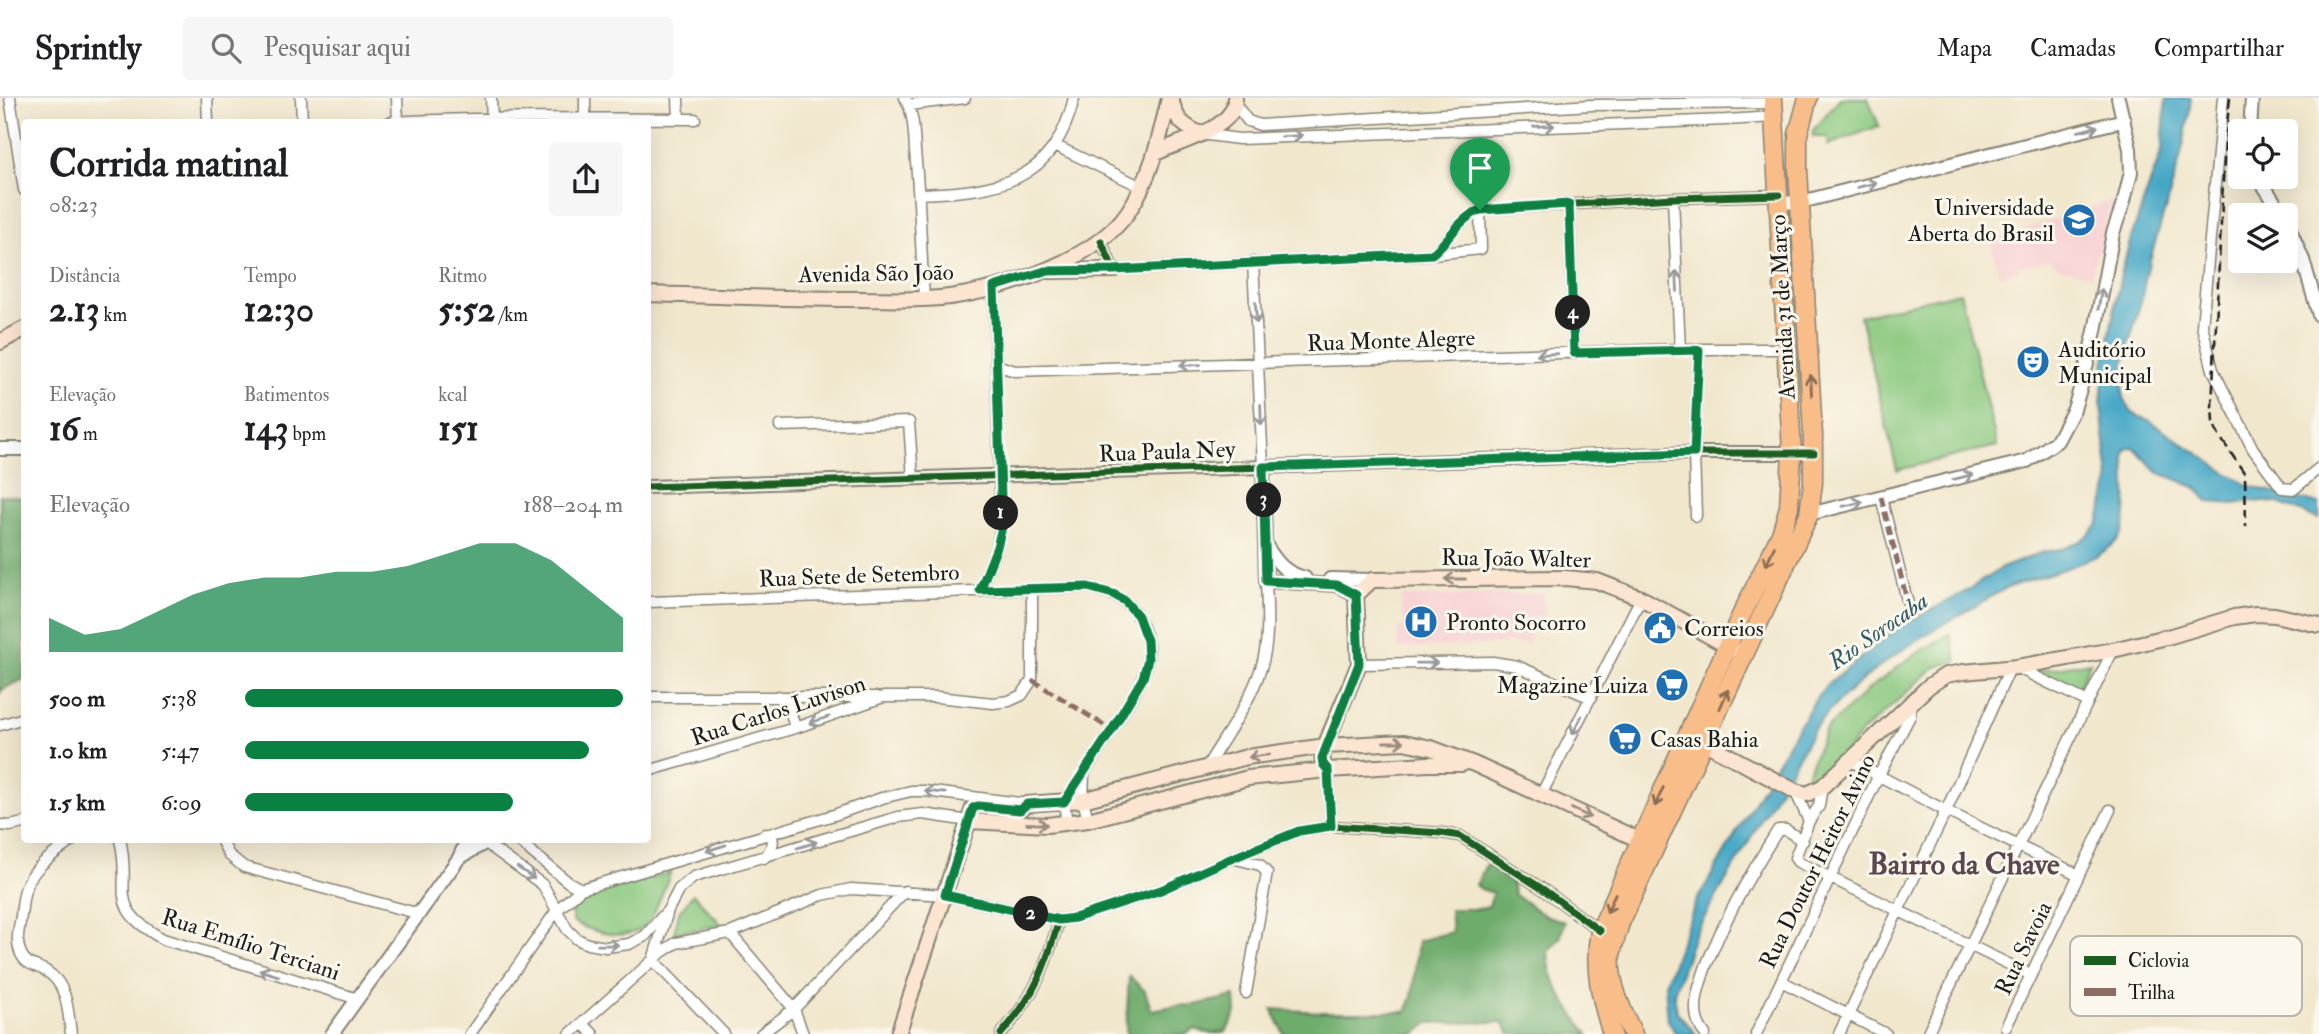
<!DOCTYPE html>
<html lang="pt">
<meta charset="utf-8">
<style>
:root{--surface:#fff;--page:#f6f6f6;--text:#202124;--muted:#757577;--line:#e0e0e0;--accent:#0b8043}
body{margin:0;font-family:"IM FELL Double Pica",serif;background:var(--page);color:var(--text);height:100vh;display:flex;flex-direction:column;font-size:26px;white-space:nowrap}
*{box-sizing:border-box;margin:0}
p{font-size:23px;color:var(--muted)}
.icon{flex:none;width:38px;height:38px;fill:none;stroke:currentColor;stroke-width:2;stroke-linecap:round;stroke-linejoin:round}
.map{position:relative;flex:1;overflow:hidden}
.sheet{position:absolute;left:21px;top:21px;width:630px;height:724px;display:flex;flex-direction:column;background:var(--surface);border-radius:7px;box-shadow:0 7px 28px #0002}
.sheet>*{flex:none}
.tools{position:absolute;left:2228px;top:21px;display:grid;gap:14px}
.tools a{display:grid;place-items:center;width:70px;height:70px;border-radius:7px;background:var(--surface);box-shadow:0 7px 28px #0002;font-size:35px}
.pin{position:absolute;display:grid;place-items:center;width:60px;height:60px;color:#fff;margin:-72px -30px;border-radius:50% 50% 50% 0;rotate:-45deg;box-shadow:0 0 7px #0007}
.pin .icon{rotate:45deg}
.km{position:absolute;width:35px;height:35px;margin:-18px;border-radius:50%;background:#222;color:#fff;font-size:19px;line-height:35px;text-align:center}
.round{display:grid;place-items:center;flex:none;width:74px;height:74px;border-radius:7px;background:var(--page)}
.headline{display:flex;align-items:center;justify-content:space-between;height:119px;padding:0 28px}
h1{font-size:38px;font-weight:800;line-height:52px}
.metrics{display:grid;grid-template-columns:repeat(3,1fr);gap:10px;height:119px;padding:7px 28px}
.metrics div{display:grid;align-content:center}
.metrics b{font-size:35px;font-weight:800}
.metrics small{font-size:19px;font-weight:400}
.metrics p{font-size:19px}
.chart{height:196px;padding:14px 28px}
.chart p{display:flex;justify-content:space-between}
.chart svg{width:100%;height:126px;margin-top:7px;fill:var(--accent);opacity:.7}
ul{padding:0 28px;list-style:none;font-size:23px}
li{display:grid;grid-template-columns:112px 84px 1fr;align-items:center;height:52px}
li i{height:18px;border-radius:9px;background:var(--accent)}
header{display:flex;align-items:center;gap:42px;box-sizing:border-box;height:98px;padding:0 35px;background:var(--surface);border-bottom:2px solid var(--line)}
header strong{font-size:33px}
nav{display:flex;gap:38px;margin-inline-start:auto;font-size:24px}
.search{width:490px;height:63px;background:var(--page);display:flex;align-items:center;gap:18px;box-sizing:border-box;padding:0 24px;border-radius:7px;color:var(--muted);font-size:26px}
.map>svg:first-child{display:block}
</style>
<header>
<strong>Sprintly</strong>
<div class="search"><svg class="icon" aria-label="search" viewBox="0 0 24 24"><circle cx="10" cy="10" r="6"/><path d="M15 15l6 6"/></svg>Pesquisar aqui</div>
<nav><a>Mapa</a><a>Camadas</a><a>Compartilhar</a></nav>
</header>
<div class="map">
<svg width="2319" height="936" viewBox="0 0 2319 936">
<rect width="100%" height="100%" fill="#fbf7ec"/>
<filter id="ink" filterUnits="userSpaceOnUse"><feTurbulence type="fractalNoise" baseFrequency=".0143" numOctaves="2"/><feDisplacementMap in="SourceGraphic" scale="14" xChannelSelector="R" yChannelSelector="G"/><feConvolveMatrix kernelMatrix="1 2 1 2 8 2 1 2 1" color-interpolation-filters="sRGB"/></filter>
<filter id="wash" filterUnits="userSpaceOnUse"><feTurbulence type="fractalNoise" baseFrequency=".00686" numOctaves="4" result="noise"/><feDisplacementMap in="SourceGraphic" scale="28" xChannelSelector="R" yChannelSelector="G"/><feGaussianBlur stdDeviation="1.57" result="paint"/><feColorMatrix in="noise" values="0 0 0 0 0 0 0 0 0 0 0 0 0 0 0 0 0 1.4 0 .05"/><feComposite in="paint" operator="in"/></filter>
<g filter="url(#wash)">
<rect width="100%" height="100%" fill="#f1e7cd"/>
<!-- built -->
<path fill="#f7cfd2" d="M2113,102L2091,178L2059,169L2050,162L2018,170V174L1999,178L1991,143Z
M1544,495L1546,518L1529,519L1530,545L1398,550V529L1406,528L1405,520H1402V499Z"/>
<!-- green -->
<path fill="#88c77d" stroke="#52724c" stroke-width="2" d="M1840,0H1868L1879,28L1828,47V39H1813V32Z
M1787,107H1794L1803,329L1800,328Z
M1960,194L1997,348L1897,372L1860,218Z
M1950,536L1957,563L1935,569L1862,634L1840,662L1816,679L1805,680L1826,631L1869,591L1911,559Z
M2090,564L2078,592L2075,593L2034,574Z
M671,774C667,783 653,820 649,824C629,846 595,835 573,824L571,811L579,801Z
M693,796L722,827L674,835L679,814Z"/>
<!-- forest -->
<path fill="#6eac6c" stroke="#456444" stroke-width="2" d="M0,397L24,400V581L3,591L0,595Z
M1488,763L1512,781L1514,796L1544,817L1565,824L1560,840L1548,853C1548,885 1570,911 1588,936H1510L1503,924L1429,925L1415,936H1284L1272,911L1321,914H1406L1412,899L1418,843L1452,834L1450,811H1479L1489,808L1493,795L1481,791L1476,787Z
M1129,878L1145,893L1151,912L1174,908L1195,907L1235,898L1236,915L1226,934C1215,936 1205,936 1195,931L1186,936H1126Z"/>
<!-- water -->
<path fill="#46a8c6" stroke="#316271" stroke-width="2" d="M2166,0H2191C2185,61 2161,118 2146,177C2144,186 2143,195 2141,203C2134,231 2116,276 2125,303C2129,315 2137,319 2149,322L2221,371L2250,388L2319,406V421L2278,405L2251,403L2234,406L2209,404L2195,389L2157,374L2134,349L2125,352C2124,374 2131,417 2121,437C2104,467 2031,477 2001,493C1987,500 1974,510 1960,517C1906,547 1855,581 1816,628L1694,837L1674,895L1677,914L1696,936H1676L1668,923L1665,886L1696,804L1789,644L1815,602L1826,588L1900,528L1960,497L2000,471L2040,455L2065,450L2082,442L2098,427L2109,383L2101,307L2104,267L2121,176L2131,140L2162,51Z"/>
</g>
<g filter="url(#ink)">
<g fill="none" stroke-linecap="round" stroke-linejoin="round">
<defs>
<path id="minor" d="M10,0L24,92
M207,0L208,24
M301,0L302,24
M397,0L398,24
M491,0L492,21
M585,0V19
M678,0L679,21
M905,0C914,15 914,36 915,53C920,102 921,152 924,201
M2223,0L2202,228L2213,272L2253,351L2282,390L2294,391L2319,370
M1235,6L1248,23L1260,27L1592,7L1773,5
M909,7L965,0
M390,24C492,18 593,21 695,21
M1200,36L1239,41L1726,22L1774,19
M1056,48L1142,89
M919,96C996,93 1054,86 1074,0
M1673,100L1680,251
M1569,106L1574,255
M1101,143L1114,172L1432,156C1450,142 1458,121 1480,112L1673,100L1779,97
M1433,156L1481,151L1480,112
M1253,164L1263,369
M996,267L1015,273L1680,251H1787
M780,328L909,324L913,381
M1881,399L1910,514
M1696,418L1694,355L1699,252
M980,493L997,449L1001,429L994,189
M648,504L1089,489C1100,493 1114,495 1124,503C1140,515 1150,540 1148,560C1146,578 1135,594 1126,609C1107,642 1085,673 1064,704L1067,726
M1359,566L1493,564L1517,568L1591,600
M2018,570L2088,604
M778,598L789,608L795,630
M648,599H876
M0,627L24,620
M1851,663L1946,713L2079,777
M1206,670C1225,638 1250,605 1261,570C1270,543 1267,511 1266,483
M1328,672L1331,728
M648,673L795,630L883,599H937L993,605L1009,603L1022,597L1032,582V491
M1084,675L1083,702L1088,722
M1822,689L1819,708L1809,723L1795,760L1798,764L2031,877
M1795,693L1809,723
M1541,697L1641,500
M0,727L10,728L24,725
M120,742C133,793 103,807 163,841L358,901
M221,742L229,757L244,769L420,816
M477,742L487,746L496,742
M517,742L568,784L581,791
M487,746L543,787L567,831L577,841L588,846L606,849L629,846L645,838L668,812L679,791L694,779L898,719L923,716L969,723
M764,760C769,753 775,747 772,739L765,736
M1232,760L1260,767L1267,775L1246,895
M730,835L794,911L803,936
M653,862L724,936
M653,862L667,816
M1781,883L1886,936
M583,926L593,936
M2006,929L2110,712
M71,936C68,913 68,886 46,873C36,867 27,868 21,856C16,845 18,835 20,824C22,814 22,802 25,792C32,769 55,755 73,742
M470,936L557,812L581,791L834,717L882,700L911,693H925L1027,706
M570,936L662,854L676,845L730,835L822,797L851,791L945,797L1059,822
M761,936L794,911L905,793
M1001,936C1035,898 1045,870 1059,822L1075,820L1161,792L1228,762L1299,733L1331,728L1442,735L1460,738L1544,792L1600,833
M1705,936C1699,929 1696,920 1696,911C1695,897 1702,881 1706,868C1725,820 1750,776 1778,732H1786L1803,743
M1756,936L1879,677L1910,618V606
M1839,936L1946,713L2010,570
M1927,936L2113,552"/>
<path id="tertiary" d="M2250,33L2252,0
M2258,79L2283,117
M1780,105L1801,104L2124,22
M2286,122L2303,162L2319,217
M0,351H24
M1263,369L1266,483L1337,487L1356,497
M648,389L1694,355H1814
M1809,416L2027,363L2057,343L2074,311L2084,278L2095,233L2113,135L2124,103L2131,74L2130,51L2118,0
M1267,449C1278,466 1285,475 1305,480
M1330,481L1372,482
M459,760L483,746
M332,936L459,760L467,742"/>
<path id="secondary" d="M1171,0C1176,21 1180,26 1200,36
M1156,55C1178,43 1236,32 1235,0
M1050,173L1114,172
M648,196C718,198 789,201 860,201C890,201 920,203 950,199C1006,191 1095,162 1128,114C1151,80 1160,39 1169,0
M0,244L24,231
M1705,645L1795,693L1807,696L1822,689L1929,588L1946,577L1963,574L2017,569L2113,552L2171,538L2234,519L2256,516L2275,517L2319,527
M1328,672L1323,666L1322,655L1359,566L1356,497L1372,482L1565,480L1597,483L1641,500L1735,552
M969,723L1047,727L1088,722L1248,680L1328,672L1428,666H1462
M898,936L973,710L978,708L1020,712L1027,706L1083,702L1247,659L1326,648L1404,644L1431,650L1474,666L1648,746"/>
<path id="trunk" d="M1612,936C1601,901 1593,869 1600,833L1740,520L1781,436L1789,409L1792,355L1773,0
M1633,936C1622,913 1608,883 1611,857C1613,846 1617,835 1620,825L1809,416L1813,385V337L1798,71V36L1808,0"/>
</defs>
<!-- minor casing -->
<use href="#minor" stroke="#868274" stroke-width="13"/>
<!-- tertiary casing -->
<use href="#tertiary" stroke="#868274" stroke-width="16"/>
<!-- secondary casing -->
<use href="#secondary" stroke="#868274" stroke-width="18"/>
<!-- trunk casing -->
<use href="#trunk" stroke="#868274" stroke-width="21"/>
<!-- minor -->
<use href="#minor" stroke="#fff" stroke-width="10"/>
<!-- tertiary -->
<use href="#tertiary" stroke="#fff" stroke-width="12"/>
<!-- secondary -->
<use href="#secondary" stroke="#fce5d0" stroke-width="14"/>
<!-- trunk -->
<use href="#trunk" stroke="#f8bd89" stroke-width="18"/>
<!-- rail -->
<path stroke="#1c1c1c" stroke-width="2.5" stroke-dasharray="10 5" stroke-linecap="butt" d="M2230,0L2225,43L2212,308L2213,324L2218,336L2245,376L2246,429"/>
<!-- quiet -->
<path stroke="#8d6e63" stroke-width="5" stroke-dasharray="10 5" stroke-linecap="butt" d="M1881,399L1910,514
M1032,582L1112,632"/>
<defs>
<path id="cycleway" d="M1101,143L1114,172L1432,156C1450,142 1458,121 1480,112L1673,100L1779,97
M648,389L1694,355H1814
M1001,936C1035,898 1045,870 1059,822L1075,820L1161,792L1228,762L1299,733L1331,728L1442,735L1460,738L1544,792L1600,833"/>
</defs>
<!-- cycleway casing -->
<use href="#cycleway" stroke="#fbf7ec" stroke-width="11"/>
<!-- cycleway -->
<use href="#cycleway" stroke="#1b5e20" stroke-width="7"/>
</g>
<!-- one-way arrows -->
<defs><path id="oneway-shaft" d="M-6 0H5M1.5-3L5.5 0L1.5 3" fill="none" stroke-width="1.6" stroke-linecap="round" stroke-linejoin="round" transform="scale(1.75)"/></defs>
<g stroke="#999">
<use href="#oneway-shaft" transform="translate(1544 28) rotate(-2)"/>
<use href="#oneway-shaft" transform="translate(2088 31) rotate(-14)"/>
<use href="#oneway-shaft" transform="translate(1292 38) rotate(-3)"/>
<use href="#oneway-shaft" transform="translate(1867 87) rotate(-14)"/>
<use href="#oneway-shaft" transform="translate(1677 183) rotate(-93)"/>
<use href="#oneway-shaft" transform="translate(2100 201) rotate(-80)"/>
<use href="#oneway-shaft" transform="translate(1256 215) rotate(87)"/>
<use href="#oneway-shaft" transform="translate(1547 256) rotate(178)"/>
<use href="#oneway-shaft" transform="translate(1190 267) rotate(178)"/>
<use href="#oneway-shaft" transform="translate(1261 317) rotate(88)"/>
<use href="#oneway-shaft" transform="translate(1963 379) rotate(-14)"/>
<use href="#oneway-shaft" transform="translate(1853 406) rotate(-13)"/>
<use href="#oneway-shaft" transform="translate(1427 565) rotate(-1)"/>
<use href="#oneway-shaft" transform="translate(819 622) rotate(162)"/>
<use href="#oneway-shaft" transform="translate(1577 627) rotate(117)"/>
<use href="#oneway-shaft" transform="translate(935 694) rotate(-174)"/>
<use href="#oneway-shaft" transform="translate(807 747) rotate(-17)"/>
<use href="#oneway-shaft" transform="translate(716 750) rotate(163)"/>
<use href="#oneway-shaft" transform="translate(526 775) rotate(34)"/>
<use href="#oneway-shaft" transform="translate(608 847) rotate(-1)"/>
<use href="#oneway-shaft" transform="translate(269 875) rotate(-163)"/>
</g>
<g stroke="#8a6c52">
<use href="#oneway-shaft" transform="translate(1811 287) rotate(-93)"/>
<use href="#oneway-shaft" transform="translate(1770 458) rotate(115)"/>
<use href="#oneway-shaft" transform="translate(1724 601) rotate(-66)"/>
<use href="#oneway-shaft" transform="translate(1659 699) rotate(114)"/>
<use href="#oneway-shaft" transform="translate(1611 805) rotate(114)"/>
</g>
<g stroke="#978b7f">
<use href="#oneway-shaft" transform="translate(1455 481) rotate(180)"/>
<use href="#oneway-shaft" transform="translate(1394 644)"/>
<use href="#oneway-shaft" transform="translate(1259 658) rotate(172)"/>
<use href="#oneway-shaft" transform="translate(1581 715) rotate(25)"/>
<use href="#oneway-shaft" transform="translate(1037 726) rotate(3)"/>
</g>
</g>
<g fill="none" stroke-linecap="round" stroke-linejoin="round" filter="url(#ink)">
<defs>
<path id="route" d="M1569,106L1574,255L1699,252L1694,355L1263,369L1266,483L1337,487L1356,497L1359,566L1322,660L1323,666L1328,672L1331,728L1299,733L1228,762L1161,792L1075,820L1059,822L945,797L973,710L978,708L1020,712L1027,706L1064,704L1112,632L1143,580L1148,561L1147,542L1144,535L1138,518L1125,503L1113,496L1088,489L980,492L997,449L1002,429L994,189L1045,173L1114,172L1432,156C1450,142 1458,121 1480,112Z"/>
</defs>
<!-- route casing -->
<use href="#route" stroke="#fff" stroke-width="14"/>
<!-- route -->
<use href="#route" stroke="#0b8043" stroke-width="9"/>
</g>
<!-- icons -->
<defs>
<symbol id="university-disc" viewBox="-11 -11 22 22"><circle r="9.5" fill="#1f6fb2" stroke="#fbf7ec"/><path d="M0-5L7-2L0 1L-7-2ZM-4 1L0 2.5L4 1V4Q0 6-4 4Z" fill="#fff"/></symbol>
<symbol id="theatre-disc" viewBox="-11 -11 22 22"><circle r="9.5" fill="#1f6fb2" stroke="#fbf7ec"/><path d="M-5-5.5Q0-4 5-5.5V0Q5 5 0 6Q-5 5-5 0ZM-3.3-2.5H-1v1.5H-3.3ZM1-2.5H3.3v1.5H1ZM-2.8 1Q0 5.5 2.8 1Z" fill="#fff"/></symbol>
<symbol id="hospital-disc" viewBox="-11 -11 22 22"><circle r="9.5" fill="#1f6fb2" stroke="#fbf7ec"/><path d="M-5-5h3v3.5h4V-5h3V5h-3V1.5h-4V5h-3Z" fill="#fff"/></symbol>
<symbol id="civic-disc" viewBox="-11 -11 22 22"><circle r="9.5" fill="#1f6fb2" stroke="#fbf7ec"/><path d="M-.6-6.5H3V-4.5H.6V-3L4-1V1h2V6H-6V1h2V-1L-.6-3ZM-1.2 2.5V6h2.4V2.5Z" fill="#fff"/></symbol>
<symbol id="supermarket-disc" viewBox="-11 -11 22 22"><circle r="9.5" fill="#1f6fb2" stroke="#fbf7ec"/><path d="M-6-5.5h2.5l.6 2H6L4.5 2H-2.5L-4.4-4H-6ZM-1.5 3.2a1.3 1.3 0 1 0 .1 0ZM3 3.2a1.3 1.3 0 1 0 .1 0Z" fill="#fff"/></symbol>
</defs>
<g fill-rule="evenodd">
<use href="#university-disc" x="2060" y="103" width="38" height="38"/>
<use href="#theatre-disc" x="2014" y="245" width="38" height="38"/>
<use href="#hospital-disc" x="1402" y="505" width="38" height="38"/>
<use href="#civic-disc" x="1641" y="511" width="38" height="38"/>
<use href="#supermarket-disc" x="1653" y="568" width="38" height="38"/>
<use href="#supermarket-disc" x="1606" y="622" width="38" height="38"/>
</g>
<g text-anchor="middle" stroke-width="6" stroke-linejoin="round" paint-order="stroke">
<!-- poi labels -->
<g font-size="23" fill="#1c1c1c" stroke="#fbf7ec" text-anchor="start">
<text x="2054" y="117" text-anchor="end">Universidade<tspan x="2054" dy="26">Aberta do Brasil</tspan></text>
<text x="2058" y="259">Auditório<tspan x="2058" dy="26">Municipal</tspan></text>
<text x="1446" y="532">Pronto Socorro</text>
<text x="1684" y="538">Correios</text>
<text x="1648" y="595" text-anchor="end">Magazine Luiza</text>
<text x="1650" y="649">Casas Bahia</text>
</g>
<!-- street labels -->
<g font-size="23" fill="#1c1c1c" stroke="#fbf7ec">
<text transform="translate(876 175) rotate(-1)" y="8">Avenida São João</text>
<text transform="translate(1782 209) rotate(-93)" y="8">Avenida 31 de Março</text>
<text transform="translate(1391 242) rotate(-2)" y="8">Rua Monte Alegre</text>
<text transform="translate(1167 353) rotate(-2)" y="8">Rua Paula Ney</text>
<text transform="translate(1516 460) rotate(1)" y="8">Rua João Walter</text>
<text transform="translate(859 477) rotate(-2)" y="8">Rua Sete de Setembro</text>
<text transform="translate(778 612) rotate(-18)" y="8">Rua Carlos Luvison</text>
<text transform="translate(1817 763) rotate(-64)" y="8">Rua Doutor Heitor Avino</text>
<text transform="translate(251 846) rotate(18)" y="8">Rua Emílio Terciani</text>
<text transform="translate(2023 850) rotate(-64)" y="8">Rua Savoia</text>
</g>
<!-- water labels -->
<g font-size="24" font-style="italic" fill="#2f5b68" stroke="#fbf7ec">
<text transform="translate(1878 533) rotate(-35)" y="8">Rio Sorocaba</text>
</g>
<!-- district labels -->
<g font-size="30" font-weight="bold" fill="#5a474f" stroke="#fbf7ec">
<text x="1964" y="776">Bairro da Chave</text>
</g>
</g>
<!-- legend -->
<rect x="2070" y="838" width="232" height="80" rx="10" fill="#fbf7ec" stroke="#b8b5ae" stroke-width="2"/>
<rect x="2084" y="858" width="32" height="9" fill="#1b5e20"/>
<rect x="2084" y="890" width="32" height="8" fill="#8d6e63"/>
<g font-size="19" fill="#1c1c1c">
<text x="2128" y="869">Ciclovia</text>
<text x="2128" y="901">Trilha</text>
</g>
</svg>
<div class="tools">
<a><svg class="icon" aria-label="locate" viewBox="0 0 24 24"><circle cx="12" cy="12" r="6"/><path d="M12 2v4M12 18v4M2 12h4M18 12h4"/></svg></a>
<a><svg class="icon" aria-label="layers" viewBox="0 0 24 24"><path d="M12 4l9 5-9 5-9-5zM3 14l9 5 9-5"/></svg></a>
</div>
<div class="pin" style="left:1480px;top:112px;background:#1e9e55"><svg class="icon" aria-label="arrive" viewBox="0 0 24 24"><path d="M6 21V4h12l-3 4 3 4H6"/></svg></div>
<b class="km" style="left:1001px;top:415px">1</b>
<b class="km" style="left:1031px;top:816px">2</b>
<b class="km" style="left:1264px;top:402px">3</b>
<b class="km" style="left:1573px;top:215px">4</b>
<section class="sheet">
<div class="headline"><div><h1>Corrida matinal</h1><p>08:23</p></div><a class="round"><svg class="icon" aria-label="share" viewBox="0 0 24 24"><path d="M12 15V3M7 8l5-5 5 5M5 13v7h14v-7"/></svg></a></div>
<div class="metrics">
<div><p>Distância</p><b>2.13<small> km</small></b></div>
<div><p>Tempo</p><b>12:30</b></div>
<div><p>Ritmo</p><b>5:52<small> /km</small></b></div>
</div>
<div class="metrics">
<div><p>Elevação</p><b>16<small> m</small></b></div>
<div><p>Batimentos</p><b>143<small> bpm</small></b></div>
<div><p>kcal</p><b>151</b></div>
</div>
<div class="chart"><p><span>Elevação</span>188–204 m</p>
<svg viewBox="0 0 160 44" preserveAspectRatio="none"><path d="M0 44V32L10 38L20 36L30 30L40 24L50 20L60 18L70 18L80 16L90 16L100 14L110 10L120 6L130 6L140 12L150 22L160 32V44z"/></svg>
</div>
<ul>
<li><b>500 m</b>5:38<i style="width:100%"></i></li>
<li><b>1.0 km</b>5:47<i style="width:91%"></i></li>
<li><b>1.5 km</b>6:09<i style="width:71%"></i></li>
</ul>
</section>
</div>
